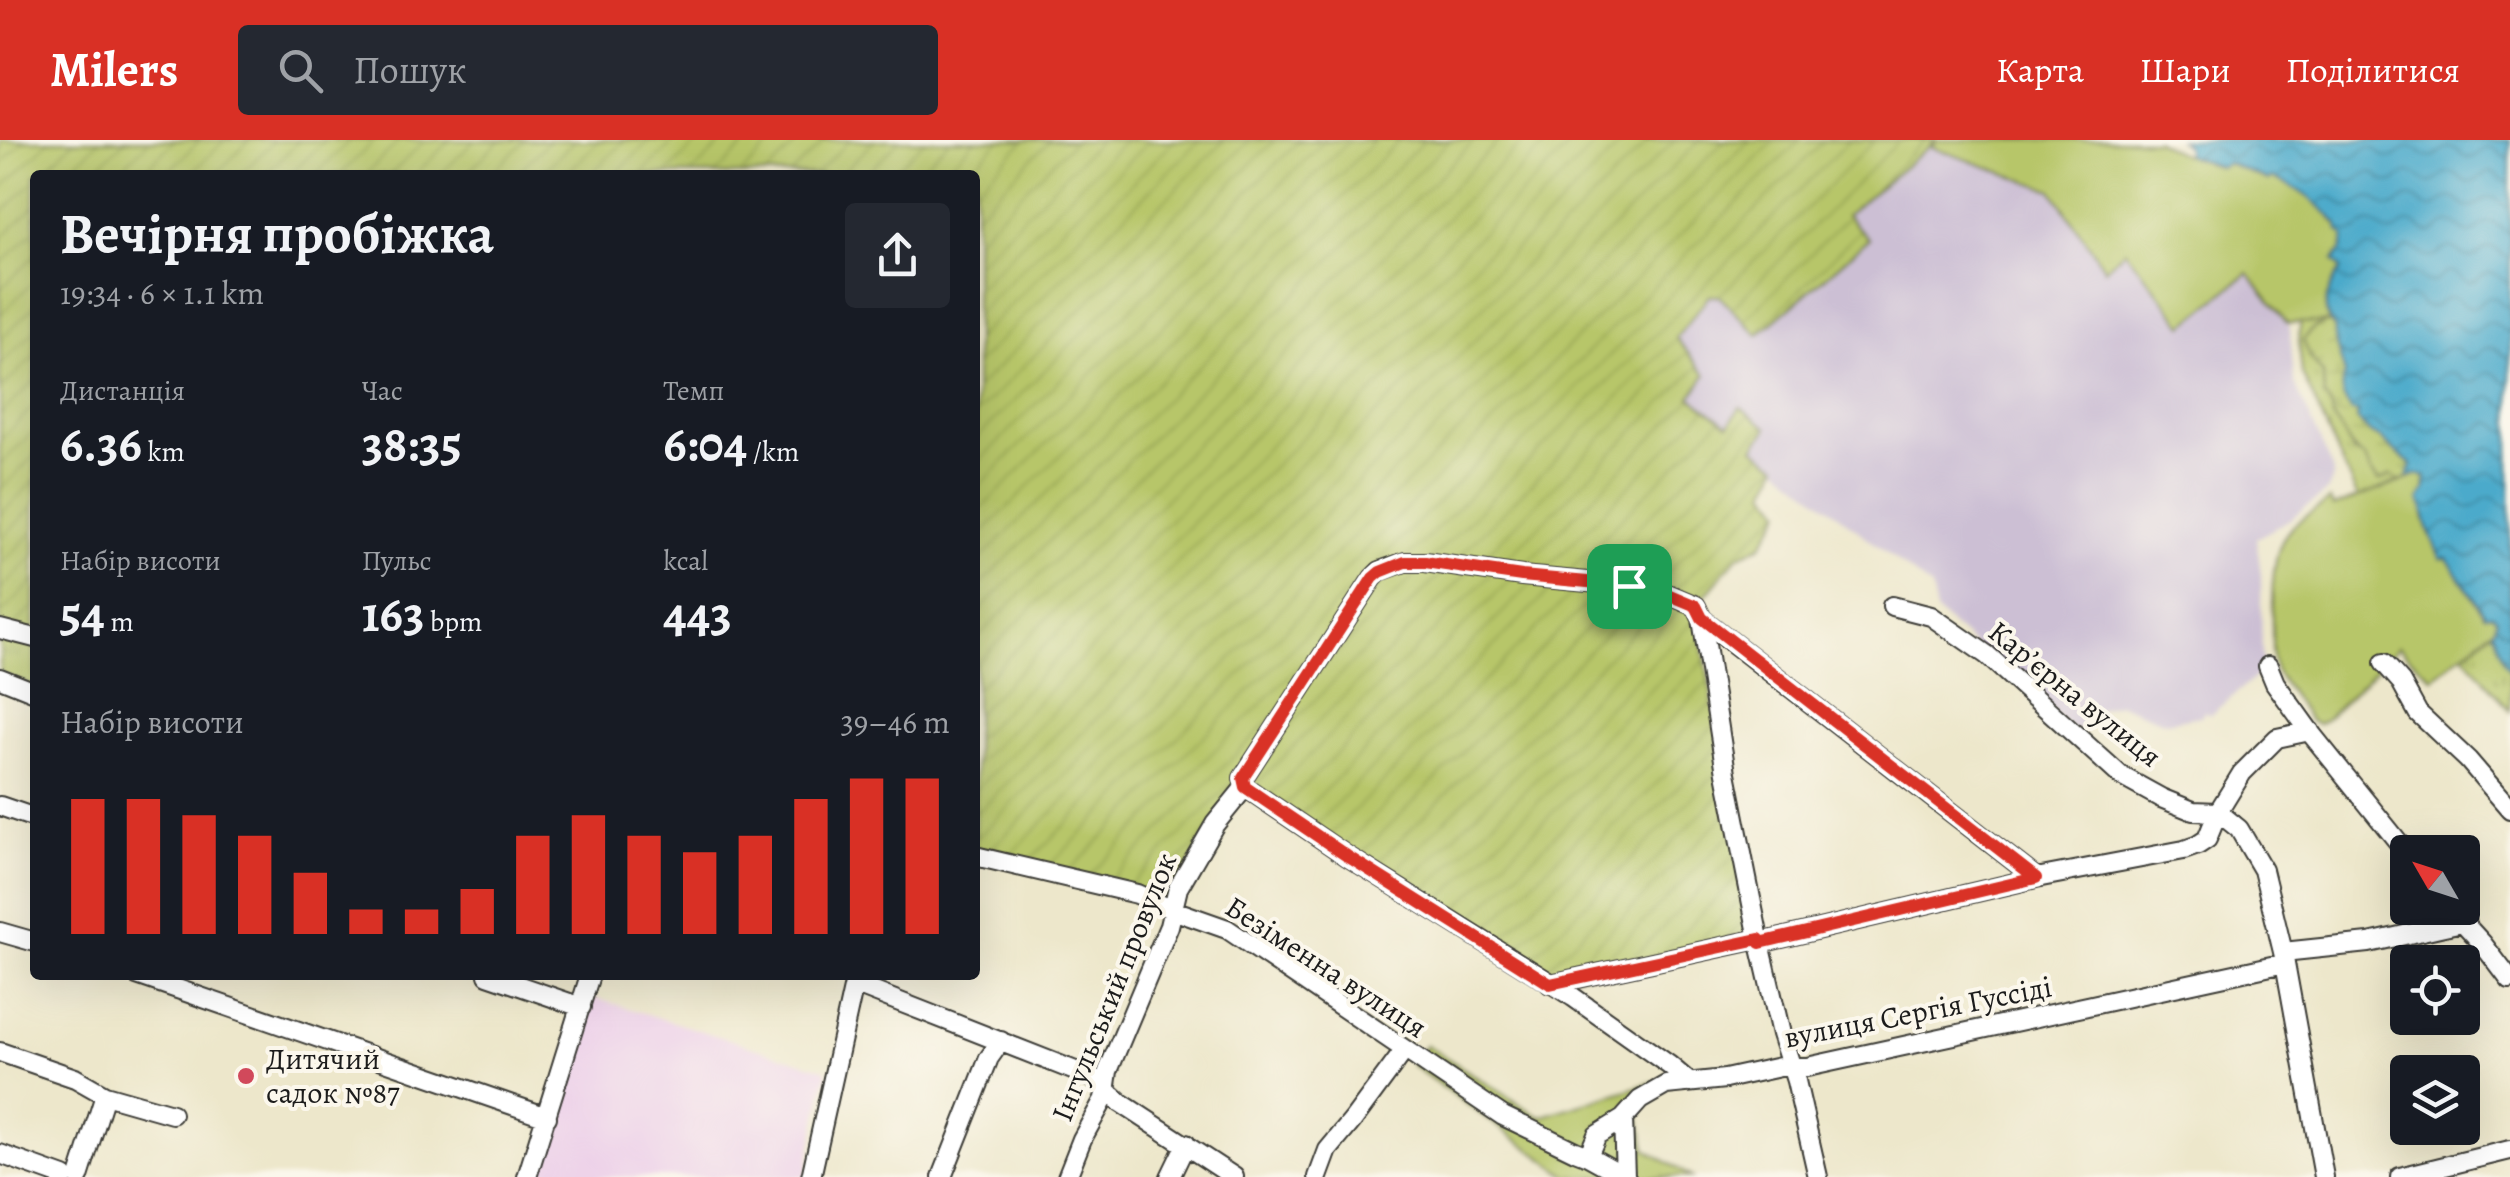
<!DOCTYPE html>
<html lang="uk">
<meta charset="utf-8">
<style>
:root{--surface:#171b24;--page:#242831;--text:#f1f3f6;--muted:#9ea1a6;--accent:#d93025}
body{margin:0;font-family:Alegreya,serif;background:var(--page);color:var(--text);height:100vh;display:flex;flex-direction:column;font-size:38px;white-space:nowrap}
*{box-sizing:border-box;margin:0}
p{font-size:32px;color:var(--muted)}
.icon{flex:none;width:55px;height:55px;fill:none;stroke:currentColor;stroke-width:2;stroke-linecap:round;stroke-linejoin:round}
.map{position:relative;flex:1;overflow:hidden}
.drawer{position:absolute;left:30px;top:30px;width:950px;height:810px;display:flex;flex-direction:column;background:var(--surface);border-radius:10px;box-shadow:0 10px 40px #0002}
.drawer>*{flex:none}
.needle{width:65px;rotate:309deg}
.fabs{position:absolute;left:2390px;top:695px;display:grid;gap:20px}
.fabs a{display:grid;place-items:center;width:90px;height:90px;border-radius:10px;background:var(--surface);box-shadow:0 10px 40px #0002;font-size:50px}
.pin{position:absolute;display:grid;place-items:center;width:85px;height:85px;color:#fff;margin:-42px;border-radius:20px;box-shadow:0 5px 15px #0006}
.round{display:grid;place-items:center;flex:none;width:105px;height:105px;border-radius:10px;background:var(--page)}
.summary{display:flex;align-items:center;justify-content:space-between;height:170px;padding:0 30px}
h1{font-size:55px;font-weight:600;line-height:75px}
.stats{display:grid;grid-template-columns:repeat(3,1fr);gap:15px;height:170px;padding:10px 30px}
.stats div{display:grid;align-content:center}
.stats b{font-size:50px;font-weight:600}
.stats small{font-size:28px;font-weight:400}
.stats p{font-size:28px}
.chart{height:280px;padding:20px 30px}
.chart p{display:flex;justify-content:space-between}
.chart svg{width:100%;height:180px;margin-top:10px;stroke:var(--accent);stroke-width:6}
header{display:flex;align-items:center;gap:60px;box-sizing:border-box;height:140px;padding:0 50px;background:var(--accent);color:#fff}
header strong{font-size:48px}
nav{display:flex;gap:55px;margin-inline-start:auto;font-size:35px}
.search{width:700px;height:90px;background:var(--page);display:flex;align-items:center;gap:25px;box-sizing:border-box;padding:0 35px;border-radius:10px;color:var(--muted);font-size:38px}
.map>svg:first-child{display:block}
</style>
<header>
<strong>Milers</strong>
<div class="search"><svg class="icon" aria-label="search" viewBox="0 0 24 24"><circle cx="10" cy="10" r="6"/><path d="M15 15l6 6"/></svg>Пошук</div>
<nav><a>Карта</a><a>Шари</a><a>Поділитися</a></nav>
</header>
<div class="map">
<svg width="2510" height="1037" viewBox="0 0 2510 1037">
<defs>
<pattern id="grass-tufts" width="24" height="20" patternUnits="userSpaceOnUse" patternTransform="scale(2.5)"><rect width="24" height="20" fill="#b7c669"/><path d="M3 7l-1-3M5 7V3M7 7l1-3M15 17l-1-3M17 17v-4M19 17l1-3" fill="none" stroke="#9daa5a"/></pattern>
<pattern id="wetland-marsh" width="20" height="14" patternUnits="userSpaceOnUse" patternTransform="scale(2.5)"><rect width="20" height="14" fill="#b7c669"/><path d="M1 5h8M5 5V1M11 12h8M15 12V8" fill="none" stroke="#9daa5a"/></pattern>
<pattern id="garden-furrows" width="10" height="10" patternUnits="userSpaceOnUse" patternTransform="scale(2.5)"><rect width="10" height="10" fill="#b7c669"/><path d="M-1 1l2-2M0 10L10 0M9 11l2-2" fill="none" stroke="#9daa5a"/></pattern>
<pattern id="water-waves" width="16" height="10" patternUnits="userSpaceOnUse" patternTransform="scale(2.5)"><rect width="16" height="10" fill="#4caacb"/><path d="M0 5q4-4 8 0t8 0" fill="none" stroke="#3e8aa4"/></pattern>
</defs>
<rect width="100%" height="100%" fill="#fbf7ec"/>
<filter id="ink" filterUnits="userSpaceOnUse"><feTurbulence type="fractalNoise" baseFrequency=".01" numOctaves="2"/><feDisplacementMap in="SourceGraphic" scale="20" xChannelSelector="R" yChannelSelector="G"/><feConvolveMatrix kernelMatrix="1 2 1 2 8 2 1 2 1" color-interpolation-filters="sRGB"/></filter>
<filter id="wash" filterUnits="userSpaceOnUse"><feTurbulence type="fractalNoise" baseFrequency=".0048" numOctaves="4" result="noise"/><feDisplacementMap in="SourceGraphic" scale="40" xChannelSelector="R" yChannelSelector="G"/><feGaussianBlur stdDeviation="2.25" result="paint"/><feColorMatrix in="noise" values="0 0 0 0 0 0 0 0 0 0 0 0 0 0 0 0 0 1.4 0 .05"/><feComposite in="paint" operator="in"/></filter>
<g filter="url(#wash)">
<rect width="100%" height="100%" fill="#ede7cb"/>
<!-- built -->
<path fill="#edd1e9" d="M595,858L824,929L827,933L805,1037H532L590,860Z"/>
<!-- industrial -->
<path fill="#ccbfd4" d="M1931,7L2053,50L2105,128L2125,110L2184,184L2248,132L2287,183L2290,189L2294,242L2333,329V338L2328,351L2283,384L2256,398L2261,434L2262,532L2210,575L2205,571L2201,576L2166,582L2119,564L2093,571L2076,592L1936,472L1931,448L1754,308L1768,288L1729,285L1690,257L1675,198L1708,156H1718L1758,195L1868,100L1846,75Z"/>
<!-- grass -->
<path fill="url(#grass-tufts)" stroke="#6a7142" stroke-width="2.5" d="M2324,170L2329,182L2324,183L2310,217L2323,234L2324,256L2332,268L2353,312L2365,318L2370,331L2391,335L2400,341L2358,358L2302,234L2299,203L2301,171Z
M2493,490L2510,531V571L2464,514Z
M0,492L35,501V547L0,534Z
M1426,905L1540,977L1663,939L1638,971L1646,1009L1691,1037H1569L1412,925Z"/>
<!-- wetland -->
<path fill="url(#wetland-marsh)" stroke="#6a7142" stroke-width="2.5" d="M2329,182L2335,189L2345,235L2358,273L2372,294L2380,298L2388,306L2413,325L2419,335L2400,341L2391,335L2379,341L2370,331L2365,318C2346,308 2347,292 2332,279V268L2324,256L2323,234L2310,217L2303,200L2315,187Z"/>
<!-- garden -->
<path fill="url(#garden-furrows)" stroke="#6a7142" stroke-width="2.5" d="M0,0H1937L1846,75L1869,99L1758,195L1719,156H1709L1676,198L1706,235L1691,257L1729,285L1740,267L1768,288L1754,308L1778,325L1767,351L1782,370L1762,405L1738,416L1696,466L1753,793L1562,839L1542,836L1239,641L1170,757H1161L975,713V35H35V495L0,486Z"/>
<!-- pitch -->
<path fill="#b7c669" stroke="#6a7142" stroke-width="2.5" d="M1937,0H2156C2174,13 2198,20 2220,27L2228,23L2268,41L2271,38C2299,44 2331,72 2345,96L2342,109L2334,121L2341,129C2331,147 2320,162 2329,182L2287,183L2248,133L2184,185L2125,110L2105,129L2052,50L1931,7Z
M2419,335L2426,337C2427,346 2424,353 2423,362C2422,381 2433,401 2441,418L2446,416L2484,474L2493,475L2497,479L2495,487L2433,538L2398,507L2326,579L2318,584L2310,581L2275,531L2272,517C2273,482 2266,413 2291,388C2302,377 2317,369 2330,360L2333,367Z"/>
<!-- water -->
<path fill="url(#water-waves)" stroke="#346374" stroke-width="2.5" d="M2179,0H2510V531C2500,518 2499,504 2493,490L2497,479L2493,475L2485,474L2446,417L2441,419C2436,408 2431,397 2427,385C2424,375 2424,368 2419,360L2426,349V337L2419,335L2407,338L2412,325L2388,306L2380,298L2371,294L2357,279L2358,272H2352C2344,260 2337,249 2345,235C2342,220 2333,204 2335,189C2317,168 2329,150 2341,129L2334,121L2342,109L2345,96L2339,91L2338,84C2321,66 2295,44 2271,38L2269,41L2228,23L2220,27L2186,15V7Z"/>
</g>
<g filter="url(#ink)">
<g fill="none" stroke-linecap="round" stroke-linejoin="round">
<defs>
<path id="minor" d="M1892,466L1931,476L1987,515L2121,636L2161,658L2193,671L2218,672
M1702,479L1726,633L1759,799L1781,894L1796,941L1818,1037
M0,489L35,498
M2384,523L2401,542L2418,573L2468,620L2510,669
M2268,526L2275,543L2313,596L2408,714
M0,538L35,552
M1245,647L1347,716L1573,857L1669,925L1689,942
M0,666L35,678
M2218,672L2239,689L2263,730L2283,812L2324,1037
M975,716L1137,754L1173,770L1227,789L1503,976L1575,1011L1588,1016L1626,1037
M2450,768L2482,803L2510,840
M0,792L35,802
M1760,803L2036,738L2184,710L2198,705L2207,699L2218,672L2242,633L2277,598L2310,591
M2283,812L2369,803L2462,782
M137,835L547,977
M488,835L581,867
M854,844L1093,938L1121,963L1234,1037
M1550,844L1759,799
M0,912L75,938L105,955L79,1037
M105,955L172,974
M1623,979L1625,1036
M0,1014L64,1037
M1588,1016L1597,995L1623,979L1640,960L1666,945L1725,939L1780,927H1807L2285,823
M527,1037L590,835
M811,1037L856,835
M942,1037L989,918L1001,901
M1067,1037L1082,999L1104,959L1108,931L1169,786L1178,748L1215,684L1245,647L1243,638L1373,438L1380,431L1405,422H1425L1522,436L1653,448L1696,466L1702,479L2036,738
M1170,1037L1186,1004
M1318,1037L1328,1010L1353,980L1404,911
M2400,1037L2510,1010"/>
</defs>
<!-- minor casing -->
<use href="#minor" stroke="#3b3a36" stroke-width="22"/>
<!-- minor -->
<use href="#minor" stroke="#fff" stroke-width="18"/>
</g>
</g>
<g fill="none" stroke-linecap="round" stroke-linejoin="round" filter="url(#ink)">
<defs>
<path id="route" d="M1405,422H1425L1522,436L1653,448L1696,466L1702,478L2036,738L1760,803L1759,799L1550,844L1347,716L1245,647L1243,638L1373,438L1380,432Z"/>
</defs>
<!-- route casing -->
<use href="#route" stroke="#fff" stroke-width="20"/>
<!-- route -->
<use href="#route" stroke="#d93025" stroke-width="12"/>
</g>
<!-- markers -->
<circle fill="#d1495b" stroke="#fbf7ec" stroke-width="4" cx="246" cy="936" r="10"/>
<g text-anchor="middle" stroke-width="8" stroke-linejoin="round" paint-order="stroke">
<!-- street labels -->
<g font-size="30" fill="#1c1c1c" stroke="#fbf7ec">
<text transform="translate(2075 554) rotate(39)" y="10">Карʼєрна вулиця</text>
<text transform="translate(1326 827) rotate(33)" y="10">Безіменна вулиця</text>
<text transform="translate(1114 847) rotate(-68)" y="10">Інгульський провулок</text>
<text transform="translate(1918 872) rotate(-11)" y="10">вулиця Сергія Гуссіді</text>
</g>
<!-- poi labels -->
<g font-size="30" fill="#1c1c1c" stroke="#fbf7ec" text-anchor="start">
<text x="266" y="929">Дитячий<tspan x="266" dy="34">садок №87</tspan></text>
</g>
</g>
</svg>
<div class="fabs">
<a><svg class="needle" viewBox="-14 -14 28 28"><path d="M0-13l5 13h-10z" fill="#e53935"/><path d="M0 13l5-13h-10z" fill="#9ea1a6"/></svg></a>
<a><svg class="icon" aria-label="locate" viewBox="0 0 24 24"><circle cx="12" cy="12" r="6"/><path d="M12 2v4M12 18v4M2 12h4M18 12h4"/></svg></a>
<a><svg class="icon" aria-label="layers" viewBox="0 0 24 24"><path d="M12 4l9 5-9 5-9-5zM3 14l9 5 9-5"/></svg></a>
</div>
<div class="pin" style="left:1629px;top:446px;background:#1e9e55"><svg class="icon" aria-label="arrive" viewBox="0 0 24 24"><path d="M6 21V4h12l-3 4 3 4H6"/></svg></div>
<section class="drawer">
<div class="summary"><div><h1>Вечірня пробіжка</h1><p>19:34 · 6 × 1.1 km</p></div><a class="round"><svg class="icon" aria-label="share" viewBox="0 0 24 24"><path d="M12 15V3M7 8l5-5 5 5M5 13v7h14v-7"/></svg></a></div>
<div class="stats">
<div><p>Дистанція</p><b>6.36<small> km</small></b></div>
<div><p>Час</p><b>38:35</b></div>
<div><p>Темп</p><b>6:04<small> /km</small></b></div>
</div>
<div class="stats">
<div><p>Набір висоти</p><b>54<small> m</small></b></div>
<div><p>Пульс</p><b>163<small> bpm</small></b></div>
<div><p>kcal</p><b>443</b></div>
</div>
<div class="chart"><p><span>Набір висоти</span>39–46 m</p>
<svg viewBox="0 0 160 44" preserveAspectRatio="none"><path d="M5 44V11M15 44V11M25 44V15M35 44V20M45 44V29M55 44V38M65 44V38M75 44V33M85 44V20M95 44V15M105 44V20M115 44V24M125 44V20M135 44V11M145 44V6M155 44V6"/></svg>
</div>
</section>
</div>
